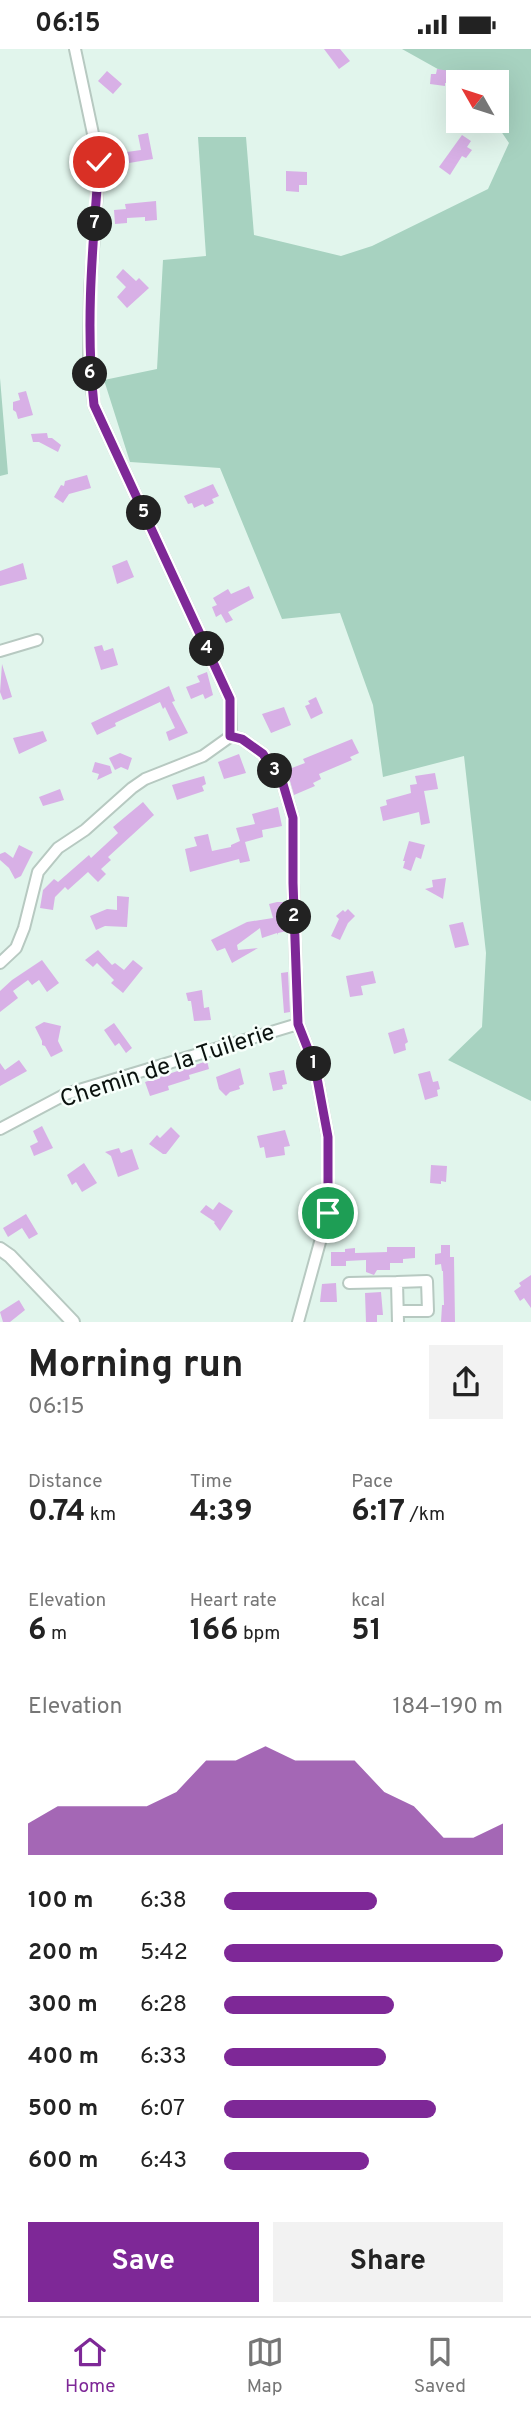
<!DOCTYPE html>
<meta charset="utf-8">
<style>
:root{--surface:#fff;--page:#f2f2f2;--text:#222;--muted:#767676;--line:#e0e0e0;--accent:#7e2897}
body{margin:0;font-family:Overpass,sans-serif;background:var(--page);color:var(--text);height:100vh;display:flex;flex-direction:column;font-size:26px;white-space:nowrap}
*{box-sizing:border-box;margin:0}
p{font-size:23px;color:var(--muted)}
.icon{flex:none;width:38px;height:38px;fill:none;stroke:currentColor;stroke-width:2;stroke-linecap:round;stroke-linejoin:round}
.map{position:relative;height:1273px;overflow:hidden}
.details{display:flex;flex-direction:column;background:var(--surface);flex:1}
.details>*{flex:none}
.needle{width:46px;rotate:309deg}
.buttons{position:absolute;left:446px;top:21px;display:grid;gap:14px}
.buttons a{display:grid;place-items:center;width:63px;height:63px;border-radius:0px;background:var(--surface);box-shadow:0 7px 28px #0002;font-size:35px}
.pin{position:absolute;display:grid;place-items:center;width:60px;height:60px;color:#fff;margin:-30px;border:4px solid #fff;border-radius:50%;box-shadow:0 2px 7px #0007}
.km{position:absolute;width:35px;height:35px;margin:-18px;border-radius:50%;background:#222;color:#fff;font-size:19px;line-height:35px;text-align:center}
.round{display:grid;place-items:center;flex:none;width:74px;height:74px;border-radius:0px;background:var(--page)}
.head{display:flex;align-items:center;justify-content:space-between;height:119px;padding:0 28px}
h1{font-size:38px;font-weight:700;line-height:52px}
.figures{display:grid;grid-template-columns:repeat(3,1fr);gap:10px;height:119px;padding:7px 28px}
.figures div{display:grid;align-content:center}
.figures b{font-size:30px;font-weight:700}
.figures small{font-size:19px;font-weight:400}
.figures p{font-size:19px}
.chart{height:196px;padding:14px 28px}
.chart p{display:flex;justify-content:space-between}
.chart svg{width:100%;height:126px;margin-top:7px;fill:var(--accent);opacity:.7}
.action{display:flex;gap:14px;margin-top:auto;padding:14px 28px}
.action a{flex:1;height:80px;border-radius:0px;background:var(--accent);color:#fff;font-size:28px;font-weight:700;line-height:80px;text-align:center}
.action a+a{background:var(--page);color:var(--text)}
ul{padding:0 28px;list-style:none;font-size:23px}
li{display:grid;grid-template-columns:112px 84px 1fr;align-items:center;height:52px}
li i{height:18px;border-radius:9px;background:var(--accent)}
.status{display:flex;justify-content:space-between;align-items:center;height:49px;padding:0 35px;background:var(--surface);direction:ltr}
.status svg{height:19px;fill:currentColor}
.menu{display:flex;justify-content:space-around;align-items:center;height:98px;border-top:2px solid var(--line);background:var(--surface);font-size:19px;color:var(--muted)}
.menu a{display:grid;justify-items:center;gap:4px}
.menu .on{color:var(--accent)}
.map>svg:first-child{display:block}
</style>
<div class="status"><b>06:15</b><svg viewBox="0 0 49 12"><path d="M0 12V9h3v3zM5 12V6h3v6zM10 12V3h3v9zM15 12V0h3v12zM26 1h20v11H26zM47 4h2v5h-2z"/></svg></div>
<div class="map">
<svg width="531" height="1273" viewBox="0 0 531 1273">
<rect width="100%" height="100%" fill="#e1f5ec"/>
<!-- green -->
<path fill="#a7d2c0" d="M402,0H531V1052L448,1011L482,978L486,904L464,707L383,728L373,656L340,564L282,570L220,419L130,413L104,331L157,320L163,211L206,207L198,88H246L254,186L341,207L372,197L488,140L509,94L494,72H497V33H461Z
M0,329L8,425L0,427Z"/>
<!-- building -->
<path fill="#d8b0e6" d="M324,0H340L350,12L339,20Z
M437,20L450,22L449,34H445V37L430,35L431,25H436Z
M107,22L122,35L113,45L98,32Z
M148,84L153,110L129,114L122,125L116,120L127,103L141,101L138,86Z
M462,86L471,92L467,98L472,101L466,109L462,107L450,126L439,118Z
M286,122L307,123V136H299V143L286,142Z
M156,152L157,171L145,172V168L127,169V174L115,175L114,161L126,160L125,155Z
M123,220L136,232L139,229L149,239L127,259L117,248L126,238L116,228Z
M26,342L33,366L18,370L16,363L13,361V353L20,351L18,344Z
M47,384L48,389H52L61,396L58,403L39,393H33L31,385Z
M87,426L91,439L69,445L63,454L54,448L61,436L64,437L65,432Z
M213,435L219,447L212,450L214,454L205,458L203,455L194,459L192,454L188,455L184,447Z
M127,511L134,528L117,535L112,517Z
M23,514L27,530L0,537V522Z
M249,537L254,549L228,563L233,571L226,574L221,565L216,568L212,558L217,556L213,549L228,540L231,545Z
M102,596L104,602L113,599L118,616L101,621L94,598Z
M2,615L12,648L3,651L0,643Z
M207,623L213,646L205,650L203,645L191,650L186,638L200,633L197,627Z
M169,637L175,652L172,653L188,684L169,692L166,683L175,679L165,658L163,660L160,653L115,674L116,677L97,686L91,674Z
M316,648L323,664L311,670L305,657L310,655L308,652Z
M284,658L291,676L271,684L262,665Z
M43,682L47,692L19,705L13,689Z
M352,690L359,704L350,708L352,711L319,725L321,730L313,734L315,737L294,746L290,732L284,722L305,714L303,710Z
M120,704L132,709L128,721L121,718L115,721L109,709Z
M239,705L246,724L224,730L218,713Z
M95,713L110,717L112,724L97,731L99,725L92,723Z
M435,724L438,740L424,742L430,774L421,776L419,763L383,772L380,758L387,756L386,751L411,744L410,736L417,735L415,727Z
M204,727L206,735L202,737L204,742L177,751L172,736Z
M60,740L64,751L43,757L39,748Z
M143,753L154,766L108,808L111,811L101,820L106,825L98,833L88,823L68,841L65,838L55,848L53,861L40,859L43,841L54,830L58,833L89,806L91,809L118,784L113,778Z
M278,758L282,777L262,781L263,788L245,793L250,812L240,814L239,810L190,823L185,800L197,797L194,788L208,785L212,802L231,798V796L240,792L236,779L255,775L252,765Z
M409,792L425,796L421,810L416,808L411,822L403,819L405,812H403Z
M19,796L33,803L21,827L15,830L9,819L0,811V805L5,803L13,809Z
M446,829L443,850L425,840L433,838L432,831Z
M117,847L129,848L127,878L105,877L96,881L90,867L107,860L117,861Z
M277,853H286L282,867L286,866L287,882L278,884V886L277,884L262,889L260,879L237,896L238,901L258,899L232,914L225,899L217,902L211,891L247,873L273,869L269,855Z
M348,860L355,867L348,874L340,891L331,887L339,870L336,867L343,861L345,863Z
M463,873L469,896L455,899L449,876Z
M98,901L112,916L115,914L124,921L133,911L143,919L123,944L111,934L114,931L97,914L93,918L85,911Z
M42,911L59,934L47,943L39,931L32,936L28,931L13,942L18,949L0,963V942L12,931Z
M373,922L376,934L361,937L363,946L350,948L346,927Z
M288,923L290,963L284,964L281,924Z
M202,941L204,959L209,958L211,971L194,972L191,952H188L186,944Z
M44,973L61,977L58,992L63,1002L51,1008L45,997L42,996V992L35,978Z
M114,974L132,999L126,1004L119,994L115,997L104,981Z
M404,979L408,993L405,995L406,1001L394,1005L388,984Z
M19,1011L27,1022L0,1037V1014L5,1021Z
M207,1012L209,1020L189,1026L190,1030L168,1037L169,1041L150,1047L145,1033Z
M240,1019L244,1035L239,1037L240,1040L230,1043L226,1047L219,1040L216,1028Z
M284,1021L287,1035L282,1036L283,1040L273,1042L269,1024Z
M430,1022L433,1033L438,1032L440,1040L437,1041L438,1047L425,1051L418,1025Z
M42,1077L53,1099L34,1107L30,1097L38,1093L33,1082Z
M171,1078L180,1087L166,1105H163L149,1095L157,1086L160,1089Z
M285,1081L290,1097L284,1098L285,1106L266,1109L264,1098L260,1099L257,1087Z
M119,1099L121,1104L132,1100L139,1120L118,1128L111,1107L105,1103Z
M84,1114L97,1134L82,1143L76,1133L72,1136L67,1126Z
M431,1116L447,1117L446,1133L441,1132V1135L430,1134Z
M219,1153L233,1162L220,1182L214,1174L215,1173L200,1163L206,1156L213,1161Z
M26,1165L38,1185L29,1190L22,1179L8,1188L3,1179Z
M441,1196H450V1208H454L455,1273H441L442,1256H444L443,1222H442L441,1215L435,1216V1205L441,1204Z
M387,1198H415V1209L403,1210V1214H390V1221H377L374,1226L366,1223V1211L346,1212V1217H331V1203H345V1200L355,1199V1204L387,1203Z
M531,1226V1259L524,1249L520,1252L514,1242L521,1237L519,1234Z
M336,1234L337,1253H320L322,1235Z
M381,1243L383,1266H377V1273H366L365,1244Z
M19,1251L25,1261L10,1273H3L0,1263Z"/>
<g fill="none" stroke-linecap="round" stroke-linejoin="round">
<defs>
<path id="minor" d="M75,0L99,113L90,243L89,315L94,356L230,650L231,687L242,690L263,705L283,735L293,769V834L298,975L315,1018L328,1088V1164L298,1273
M0,602L37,591
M0,914L16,899L24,879L38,823L58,799L85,781L132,739L145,730L203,707L231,687
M0,1080L66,1045L298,975
M397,1233L427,1232L428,1262H398
M349,1234L397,1233L398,1273"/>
<path id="tertiary" d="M0,1200L10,1207L73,1273"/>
</defs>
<!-- minor casing -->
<use href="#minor" stroke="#b7c9c1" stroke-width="14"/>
<!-- tertiary casing -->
<use href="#tertiary" stroke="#b7c9c1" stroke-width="16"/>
<!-- minor -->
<use href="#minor" stroke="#fff" stroke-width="10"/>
<!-- tertiary -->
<use href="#tertiary" stroke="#fff" stroke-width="12"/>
</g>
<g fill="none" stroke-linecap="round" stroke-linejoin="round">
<defs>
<path id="route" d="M99,113C93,194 85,275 94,356L230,650V687L242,690L263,705L283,735L293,769V834L298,975L315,1018L328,1088V1164"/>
</defs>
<!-- route casing -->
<use href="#route" stroke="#fff" stroke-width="14"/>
<!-- route -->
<use href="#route" stroke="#7e2897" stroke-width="9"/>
</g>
<g text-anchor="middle" stroke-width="5" stroke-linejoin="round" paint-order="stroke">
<!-- street labels -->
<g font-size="24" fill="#0b120f" stroke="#f7fffb">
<text transform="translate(167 1016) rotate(-18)" y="8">Chemin de la Tuilerie</text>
</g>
</g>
</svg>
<div class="buttons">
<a><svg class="needle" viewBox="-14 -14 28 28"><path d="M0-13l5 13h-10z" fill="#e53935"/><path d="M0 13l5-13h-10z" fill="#767676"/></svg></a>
</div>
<div class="pin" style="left:328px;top:1164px;background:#1e9e55"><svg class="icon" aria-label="arrive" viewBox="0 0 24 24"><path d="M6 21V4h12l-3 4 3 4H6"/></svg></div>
<div class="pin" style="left:99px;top:113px;background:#d93025"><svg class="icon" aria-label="check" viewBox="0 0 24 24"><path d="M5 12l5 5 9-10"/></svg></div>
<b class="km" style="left:314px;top:1015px">1</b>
<b class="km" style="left:294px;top:868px">2</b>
<b class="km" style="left:275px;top:722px">3</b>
<b class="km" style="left:207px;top:600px">4</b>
<b class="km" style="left:144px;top:464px">5</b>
<b class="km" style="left:90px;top:325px">6</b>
<b class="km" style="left:95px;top:175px">7</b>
</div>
<section class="details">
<div class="head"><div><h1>Morning run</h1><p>06:15</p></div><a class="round"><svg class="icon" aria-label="share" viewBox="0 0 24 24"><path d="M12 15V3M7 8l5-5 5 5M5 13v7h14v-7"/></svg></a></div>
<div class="figures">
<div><p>Distance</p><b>0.74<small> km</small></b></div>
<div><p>Time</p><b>4:39</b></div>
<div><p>Pace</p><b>6:17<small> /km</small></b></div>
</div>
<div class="figures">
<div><p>Elevation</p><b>6<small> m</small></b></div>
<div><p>Heart rate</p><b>166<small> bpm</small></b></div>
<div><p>kcal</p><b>51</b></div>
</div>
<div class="chart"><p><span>Elevation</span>184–190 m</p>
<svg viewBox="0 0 160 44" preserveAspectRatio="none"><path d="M0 44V33L10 27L20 27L30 27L40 27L50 22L60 11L70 11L80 6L90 11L100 11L110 11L120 22L130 27L140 38L150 38L160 33V44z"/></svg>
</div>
<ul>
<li><b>100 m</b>6:38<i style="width:55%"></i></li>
<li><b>200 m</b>5:42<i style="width:100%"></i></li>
<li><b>300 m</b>6:28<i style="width:61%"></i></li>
<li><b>400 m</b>6:33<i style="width:58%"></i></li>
<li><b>500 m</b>6:07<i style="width:76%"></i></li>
<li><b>600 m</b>6:43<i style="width:52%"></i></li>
</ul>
<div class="action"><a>Save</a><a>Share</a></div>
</section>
<nav class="menu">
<a class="on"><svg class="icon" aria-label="home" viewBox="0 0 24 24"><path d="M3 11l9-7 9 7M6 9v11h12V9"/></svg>Home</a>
<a><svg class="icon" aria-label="map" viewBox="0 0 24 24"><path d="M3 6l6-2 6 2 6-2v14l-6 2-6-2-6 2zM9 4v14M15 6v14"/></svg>Map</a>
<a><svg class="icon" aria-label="saved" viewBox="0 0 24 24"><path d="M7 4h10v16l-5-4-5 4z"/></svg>Saved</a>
</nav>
